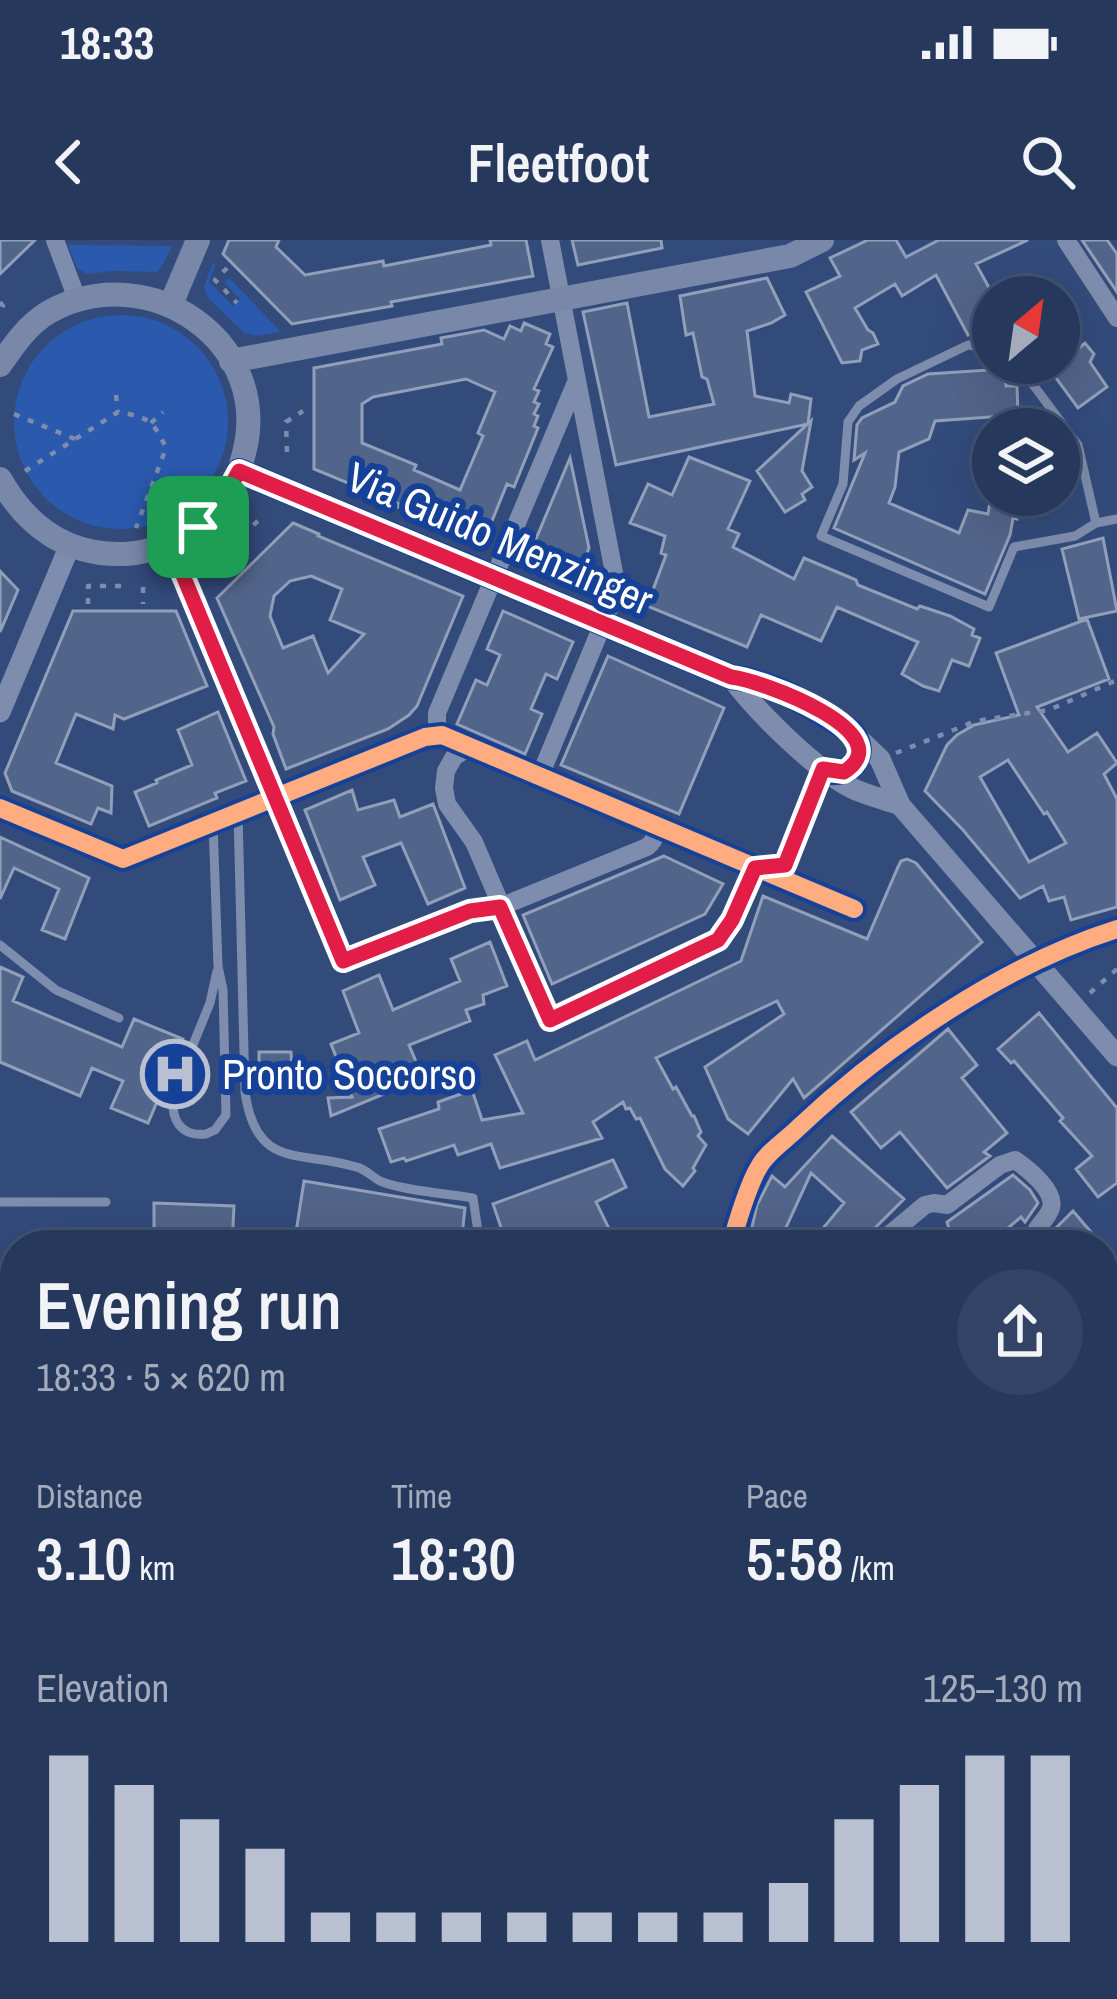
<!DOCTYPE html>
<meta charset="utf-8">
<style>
:root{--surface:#26385c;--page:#324365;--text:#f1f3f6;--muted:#a4acbb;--line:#425272;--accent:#b8c0d1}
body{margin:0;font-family:"Archivo Narrow",sans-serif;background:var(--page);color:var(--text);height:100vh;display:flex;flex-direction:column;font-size:45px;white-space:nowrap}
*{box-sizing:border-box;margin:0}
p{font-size:39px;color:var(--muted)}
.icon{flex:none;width:66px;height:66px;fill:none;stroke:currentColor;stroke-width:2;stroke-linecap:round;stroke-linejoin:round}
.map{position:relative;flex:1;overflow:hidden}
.details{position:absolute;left:0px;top:990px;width:1119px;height:771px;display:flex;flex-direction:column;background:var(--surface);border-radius:48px 48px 0 0;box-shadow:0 12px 48px #0002,0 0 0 3px var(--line)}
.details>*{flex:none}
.needle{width:78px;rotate:29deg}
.fabs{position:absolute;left:972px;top:36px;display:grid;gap:24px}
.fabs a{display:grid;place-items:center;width:108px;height:108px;border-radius:50%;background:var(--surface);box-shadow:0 12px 48px #0002,0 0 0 3px var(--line);font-size:60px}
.pin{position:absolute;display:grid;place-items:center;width:102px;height:102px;color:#fff;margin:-51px;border-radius:24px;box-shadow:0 6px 18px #0006}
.round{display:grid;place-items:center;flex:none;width:126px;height:126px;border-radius:63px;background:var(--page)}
.headline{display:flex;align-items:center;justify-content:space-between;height:204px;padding:0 36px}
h1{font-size:66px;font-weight:600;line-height:90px}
.figures{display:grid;grid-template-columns:repeat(3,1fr);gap:18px;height:204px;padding:12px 36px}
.figures div{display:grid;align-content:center}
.figures b{font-size:60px;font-weight:600}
.figures small{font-size:33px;font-weight:400}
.figures p{font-size:33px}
.chart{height:336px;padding:24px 36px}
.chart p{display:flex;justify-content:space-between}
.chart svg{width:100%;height:216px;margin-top:12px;stroke:var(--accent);stroke-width:6}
.status{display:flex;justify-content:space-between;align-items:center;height:84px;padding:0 60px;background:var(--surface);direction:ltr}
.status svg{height:33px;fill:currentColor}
header{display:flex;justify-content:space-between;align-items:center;height:156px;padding:0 36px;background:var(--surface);font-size:54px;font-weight:600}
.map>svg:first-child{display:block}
</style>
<div class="status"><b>18:33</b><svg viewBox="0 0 49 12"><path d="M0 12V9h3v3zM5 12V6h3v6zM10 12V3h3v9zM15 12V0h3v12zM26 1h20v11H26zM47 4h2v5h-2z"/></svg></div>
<header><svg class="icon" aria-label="back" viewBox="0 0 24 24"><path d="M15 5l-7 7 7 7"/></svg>Fleetfoot<svg class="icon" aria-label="search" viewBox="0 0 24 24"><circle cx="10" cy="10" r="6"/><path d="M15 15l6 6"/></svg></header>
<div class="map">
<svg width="1117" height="1759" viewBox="0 0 1117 1759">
<rect width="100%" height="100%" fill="#334b7b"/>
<!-- green -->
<path fill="#2b59ae" d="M68,5L172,6L162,26L156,32L112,31L87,34L77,28Z
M213,22L215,25L209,42L233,66L240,59L224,42L229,38L281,92L257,96L244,93L209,59L204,47Z
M14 182a107 107 0 1 1 214 0a107 107 0 1 1-214 0Z
M1104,1611L1117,1632V1759H810L782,1746H1104Z"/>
<!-- building -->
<path fill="#516489" stroke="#929fba" stroke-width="3" fill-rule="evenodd" d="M0,0H35L0,34Z
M229,0H279L276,7L305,35L383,21L384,26L491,5L490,0H526L533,36L391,62L392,66L292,84L223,14Z
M572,0H661L662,8L578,25Z
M868,0H896L906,17L939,0H1028L976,24L993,55V83L968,95L936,35L902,56L895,44L855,68L868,90L873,93L878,104L862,110L860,121L842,123L806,52L840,36L830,18Z
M1082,0H1107L1117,14V52Z
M1028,35L1043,57H998Z
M767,38L785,75L771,83L747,91L755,156L789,163L791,154L811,159L808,184L616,225L583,72L627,63L649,177L714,164L707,139L702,137L693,93L686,95L680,56Z
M1059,80L1079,108L1085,103L1094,114L1090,122L1107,147L1078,168L1045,123H1059Z
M524,83L550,94L546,104L553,107L534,149L539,151L534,162L539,164L534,174L538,176L534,186L538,188L514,247L507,244L483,303L398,267L399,264L314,229V128L442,104L441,98L484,90L504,99L510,86L521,91ZM466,139L495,152L478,193L483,196L460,250L414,230L416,225L362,203V164L373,157Z
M1004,129L1006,146H1017L1018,175L935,181L929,199L899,212L895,247L889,263L959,293L968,270L988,274L991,255H1019L1017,279L1013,278L1010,295L985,354L834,288L865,213L854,220L857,185L862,178L895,162L903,146L928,134Z
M811,181L802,231L812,247L802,254L805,260L785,272L757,231Z
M689,217L750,241L728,289L739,294L733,307L794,339L804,318L856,340L858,345L917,369L920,366L950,376L974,389L972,395L980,398L969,426L952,420L939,451L923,446L902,434L918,402L837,367L821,401L761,375L747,407L647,366L666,315L661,313L665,296L630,283L648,244L672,255Z
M570,218L589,308L577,337L528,318Z
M293,283L319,294L318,296L463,356L417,466L409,475L388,489L286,529L273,494L274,487L217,358ZM311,336L342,349L330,380L364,394L328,433L313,396L283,408L270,376L274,356L290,341Z
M1103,298L1117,371L1079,379L1062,309Z
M0,331L18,350L0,392Z
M73,371H176L207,446L124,479L115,475L113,489L76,474L56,523L112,546L111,573L98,568L91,584L12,551L5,533Z
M503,371L573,402L557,439L546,434L531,469L542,474L525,514L457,484L476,440L487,445L500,415L487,409Z
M1087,379L1109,439L1037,467L1068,512L1097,493L1117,523L1104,534L1117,559V667L1071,680L1064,657L1049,661L1043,646L1020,658L963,590L925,551L947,505L957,495L974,485L1019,475L996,413ZM1008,520L1044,574L1047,572L1066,603L1029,622L980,537Z
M608,416L724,468L679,574L561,525Z
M218,472L246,541L215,553L217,558L149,586L135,552L157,543L156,540L192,525L178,490Z
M352,550L358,570L394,560L400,577L433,564L465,648L428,664L401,603L363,617L375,645L340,660L305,570Z
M0,597L89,638L65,699L42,690L59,649L14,628L0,659Z
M664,616L723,644L705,674L552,744L523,675Z
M907,619L916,623L982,702L804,858L793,839L748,894L728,879L705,827L784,774L777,761L656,818L673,849L676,847L692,876H694L701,892L698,896L706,905L693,928L695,931L683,946L665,929L640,878L636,879L630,868L626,869L623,862L593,882L602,898L500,928L491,904L458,915L454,905L406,921L404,918L391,922L379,889L439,869L438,862L472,850L482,880L523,873L495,815L527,801L535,820L741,721L763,656L867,699L898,627L901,621Z
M490,702L507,746L483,755L484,764L466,770L470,781L409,805L423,838L331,876L328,858L352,857L331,804L359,793L343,751L379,735L393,770L460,741L451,719Z
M0,727L23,737L13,761L122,807L134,779L183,799L177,813L180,822L188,826L199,822L184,859L177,847L162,850L148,883L111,868L123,841L92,828L80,856L0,822Z
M1039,773L1117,868V943L1098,957L1076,929L1092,916L1060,881L1063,878L1014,821L1011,823L998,809Z
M948,789L977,825L962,838L1007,893L984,912L990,916L947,948L900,892L881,908L851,872Z
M259,812H291L292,831L259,832Z
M832,896L904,959L868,995L863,1005H844L824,987L844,963L811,933L778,1005H748L757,965L772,936L785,947Z
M613,920L626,947L596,962L617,1005H507L493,964Z
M1013,935L1030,950L1038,963L1025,982L1021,977L988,1005H960L950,992L947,982Z
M304,941L465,968L461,1005H294Z
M154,963L234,966L232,1005H154Z
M1073,971L1102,1005H1048L1051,993Z"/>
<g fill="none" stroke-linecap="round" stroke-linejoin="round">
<!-- path -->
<path stroke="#7e8dad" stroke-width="4.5" stroke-dasharray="6 9" stroke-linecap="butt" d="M227,28L215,40L237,63
M0,62L3,66L0,69
M116,155L118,172
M14,174L75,199
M151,183L163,172
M287,212L286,182L303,171
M25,231L118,172C148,177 153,180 166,208L136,288
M243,322L237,300L259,280
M143,347V364
M88,364V346H122
M896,513L976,481L1049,470L1117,440
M1090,753L1117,729
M1104,1678L1110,1720V1759
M909,1746L924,1759"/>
<!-- service -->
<path stroke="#7e8dad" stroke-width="9" d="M993,109L968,105L897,139L859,166L848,182L843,244L821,296L989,367L1014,307L1075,296L1096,283
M1017,123L1078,205L1096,283L1117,279
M238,573L245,852C256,931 301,910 356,927C366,929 372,937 380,941C399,950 450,954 473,958L480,1005
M0,705L56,750L119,778
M188,817L210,763L217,731
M173,855C171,878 179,897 206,894L215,890L226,875L223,750L218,726L213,583
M0,962H106
M0,1103H15
M1104,1600L1117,1616
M758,1746L789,1759"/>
<!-- minor -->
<path stroke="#7e8dad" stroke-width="18" d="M55,0L77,59
M1066,0L1117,78
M170,304L343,720L470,671L500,667L647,607C658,599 656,588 646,581
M448,497L437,487V473L577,140
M476,510L463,511L454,517L446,531L444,548L447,564L474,602L550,780L718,700L732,680L755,628L785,625L823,529
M540,536L611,364L616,343L550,0
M0,568L123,619L425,497L442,495L854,669
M731,1005C736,985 749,943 759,927C767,912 786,900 798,888C885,806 1003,725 1117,689
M877,1005L925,965L934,963L947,965L1000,925L1015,920C1028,929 1056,951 1051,968C1045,985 1033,983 1035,1005
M0,1133L15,1134
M1104,1155L1117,1156
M0,1295L15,1298
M1104,1353L1117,1344
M1104,1514L1117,1525
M0,1533L15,1534
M0,1649H15
M739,1759L741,1746"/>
<!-- tertiary -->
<path stroke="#7e8dad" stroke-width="21" d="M239,231L731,437C775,441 815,469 852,492C867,512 856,534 830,532
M731,437C756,471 818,533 856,550C870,556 886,560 900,565
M0,472L70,305
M857,497L880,519L900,565L1117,816"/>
<!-- secondary -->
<path stroke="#7988a9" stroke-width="24" d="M171,64L198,0
M231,121L790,16L822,0
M0,125C14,105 27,85 49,72C149,16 276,103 243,217C238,236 228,258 213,272C189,296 160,312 125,314C68,316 27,287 0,239"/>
<defs>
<path id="cycleway" d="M239,231L731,437C775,441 815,469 852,492C867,512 856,534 830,532
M0,568L123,619L425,497L442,495L854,669
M731,1005C736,985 749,943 759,927C767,912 786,900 798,888C885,806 1003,725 1117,689"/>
</defs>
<!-- cycleway casing -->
<use href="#cycleway" stroke="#164198" stroke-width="26"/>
<!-- cycleway -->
<use href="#cycleway" stroke="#ffac80" stroke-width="18"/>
</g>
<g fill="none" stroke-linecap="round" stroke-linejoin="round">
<defs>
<path id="route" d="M239,231L731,437C760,440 905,493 844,532L823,529L785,625L755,628L732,680L718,700L550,780L500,667L470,671L343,721L170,304C206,283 220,267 239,231Z"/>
</defs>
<!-- route casing -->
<use href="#route" stroke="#fff" stroke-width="24"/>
<!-- route -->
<use href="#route" stroke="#e11d48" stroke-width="15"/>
</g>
<!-- icons -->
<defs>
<symbol id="hospital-ring" viewBox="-11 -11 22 22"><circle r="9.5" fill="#164198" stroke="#b8c0d1" stroke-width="1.5"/><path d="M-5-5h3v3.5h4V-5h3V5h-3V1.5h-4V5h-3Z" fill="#b8c0d1"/></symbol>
</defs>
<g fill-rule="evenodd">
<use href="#hospital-ring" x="137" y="796" width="76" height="76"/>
</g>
<g text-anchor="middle" stroke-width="12" stroke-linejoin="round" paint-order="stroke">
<!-- street labels -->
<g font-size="42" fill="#fff" stroke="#164198">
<text transform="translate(500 298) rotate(23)" y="15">Via Guido Menzinger</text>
</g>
<!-- poi labels -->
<g font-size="42" fill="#fff" stroke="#164198" text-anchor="start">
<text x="222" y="849">Pronto Soccorso</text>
</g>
</g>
</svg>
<div class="fabs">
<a><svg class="needle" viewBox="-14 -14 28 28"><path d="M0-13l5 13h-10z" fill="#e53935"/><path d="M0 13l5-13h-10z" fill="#a4acbb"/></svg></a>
<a><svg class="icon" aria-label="layers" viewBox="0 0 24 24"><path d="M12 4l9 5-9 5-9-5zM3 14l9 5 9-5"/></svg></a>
</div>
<div class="pin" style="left:198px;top:287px;background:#1e9e55"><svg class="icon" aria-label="arrive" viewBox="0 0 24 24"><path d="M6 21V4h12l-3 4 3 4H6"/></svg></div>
<section class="details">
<div class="headline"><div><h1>Evening run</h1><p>18:33 · 5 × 620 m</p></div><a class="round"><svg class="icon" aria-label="share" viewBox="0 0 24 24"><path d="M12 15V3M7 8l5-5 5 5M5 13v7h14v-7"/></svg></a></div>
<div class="figures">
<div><p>Distance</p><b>3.10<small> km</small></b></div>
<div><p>Time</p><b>18:30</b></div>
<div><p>Pace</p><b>5:58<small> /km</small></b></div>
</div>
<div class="chart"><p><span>Elevation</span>125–130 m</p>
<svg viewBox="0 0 160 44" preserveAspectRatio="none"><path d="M5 44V6M15 44V12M25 44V19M35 44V25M45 44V38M55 44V38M65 44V38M75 44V38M85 44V38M95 44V38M105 44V38M115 44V32M125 44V19M135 44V12M145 44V6M155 44V6"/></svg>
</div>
</section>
</div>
